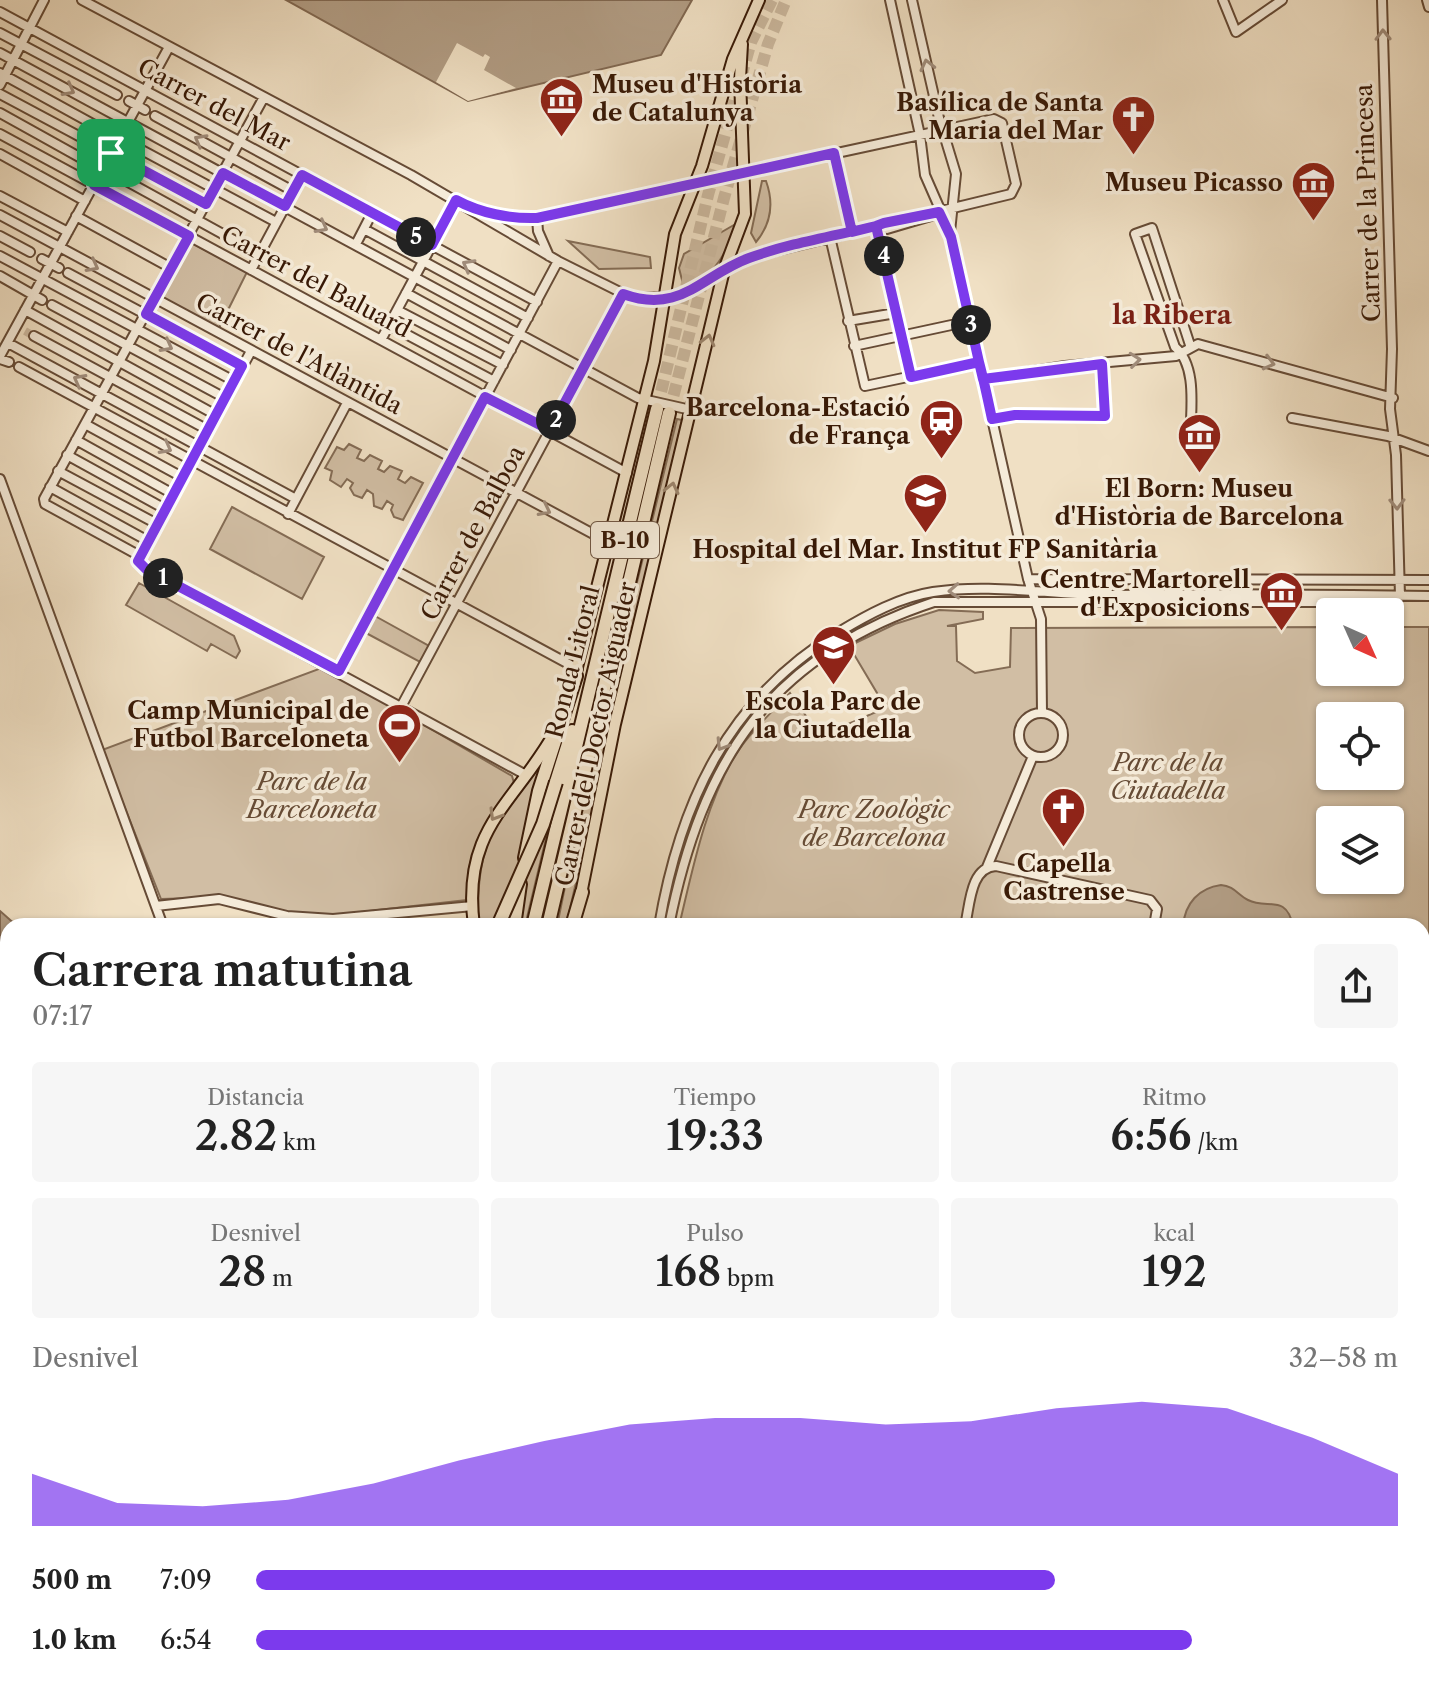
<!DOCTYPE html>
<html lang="es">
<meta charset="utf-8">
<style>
:root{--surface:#fff;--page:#f6f6f6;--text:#222;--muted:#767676;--accent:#7c3aed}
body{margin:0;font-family:"Libre Caslon Text",serif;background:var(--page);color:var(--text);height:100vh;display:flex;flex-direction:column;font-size:30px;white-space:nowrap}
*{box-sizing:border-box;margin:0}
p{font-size:26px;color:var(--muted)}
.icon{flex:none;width:44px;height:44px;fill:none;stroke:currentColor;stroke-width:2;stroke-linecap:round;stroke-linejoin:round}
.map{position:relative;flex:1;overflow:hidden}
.panel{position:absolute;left:0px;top:918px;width:1430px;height:768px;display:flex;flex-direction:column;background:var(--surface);border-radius:24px 24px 0 0;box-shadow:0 2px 6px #0004}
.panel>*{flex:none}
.needle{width:52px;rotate:135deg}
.controls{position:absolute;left:1316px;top:598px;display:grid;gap:16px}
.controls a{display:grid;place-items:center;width:88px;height:88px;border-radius:8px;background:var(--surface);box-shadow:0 2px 6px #0004;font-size:40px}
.pin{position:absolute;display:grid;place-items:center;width:68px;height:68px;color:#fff;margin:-34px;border-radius:16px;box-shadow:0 4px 12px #0006}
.km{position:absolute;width:40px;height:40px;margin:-20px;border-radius:50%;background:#222;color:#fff;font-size:22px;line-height:40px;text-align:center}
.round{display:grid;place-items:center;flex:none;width:84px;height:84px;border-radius:8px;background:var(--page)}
.head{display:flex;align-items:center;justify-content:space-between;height:136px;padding:0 32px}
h1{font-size:44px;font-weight:600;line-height:60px}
.figures{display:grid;grid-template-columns:repeat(3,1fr);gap:12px;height:136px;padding:8px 32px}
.figures div{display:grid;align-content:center;border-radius:8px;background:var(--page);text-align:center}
.figures b{font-size:40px;font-weight:600}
.figures small{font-size:22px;font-weight:400}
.figures p{font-size:22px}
.chart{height:224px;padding:16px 32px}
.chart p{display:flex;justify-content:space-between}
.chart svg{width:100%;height:144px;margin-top:8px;fill:var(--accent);opacity:.7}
ul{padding:0 32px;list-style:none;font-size:26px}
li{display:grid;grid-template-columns:128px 96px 1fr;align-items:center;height:60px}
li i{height:20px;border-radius:10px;background:var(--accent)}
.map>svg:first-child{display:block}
</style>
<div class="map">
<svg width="1429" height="1686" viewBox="0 0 1429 1686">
<rect width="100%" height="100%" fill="#f0e0c4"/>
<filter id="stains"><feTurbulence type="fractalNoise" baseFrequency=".0025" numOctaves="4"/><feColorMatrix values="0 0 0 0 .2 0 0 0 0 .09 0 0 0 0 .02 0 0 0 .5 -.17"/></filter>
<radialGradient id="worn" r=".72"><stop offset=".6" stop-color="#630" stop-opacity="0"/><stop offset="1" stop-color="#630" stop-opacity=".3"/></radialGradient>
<!-- green -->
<path fill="#d1bea4" stroke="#846c55" stroke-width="2" fill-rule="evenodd" d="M762,181H766C774,203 771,224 756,242L751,233Z
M739,222C728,248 715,279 684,288L679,268L684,254Z
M568,241L650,257L651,268L599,269Z
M190,242L247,272L218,330L160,298Z
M677,419L682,420L566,926H557L578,823Z
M349,444L361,450L357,458L364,461L370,455L382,461L378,469L384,472L390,466L402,471L398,479L405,483L411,477L423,483L403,520L394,517L391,510L393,505L387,501L382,509L374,506L373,494L367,490L362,498L354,495L350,488L353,483L347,479L341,487L330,480L332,471L325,468L337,447L344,450Z
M232,507L324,557L302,599L210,549Z
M139,583L234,636L240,651L236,658L211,644L207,651L126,605Z
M939,610L983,612V619L947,626H956L957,661L975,673L1010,667L1011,628L1330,627V672H1390V627H1429V1199H1422V926H679C693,868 705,805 736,754C751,731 771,713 790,693L820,736L881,710L877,693L849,646L895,624ZM1330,716H1390V776H1330ZM1330,820H1390V880H1330Z
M375,616L429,646L420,662L366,633Z
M324,667L512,776L514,783C494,809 476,835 469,868C467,879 470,890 467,900L333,915L287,912L228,897L161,899L102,750Z
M546,756L518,868L493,926H479C473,843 498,818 546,756Z
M553,809L525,926H518L526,874Z"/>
<!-- water -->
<path fill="#b19c83" stroke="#816851" stroke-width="2" d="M286,0H692L661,55L468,101Z
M1221,885C1234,886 1238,895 1248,900C1267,910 1286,893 1293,926L1265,923L1255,926H1183C1185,903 1199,888 1221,885Z
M0,911L17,926H8V1462L2,1515L3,1550L8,1551V1627H0Z
M51,1678H277V1686H51Z"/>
<!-- pier -->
<path fill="#f0e0c4" d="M457,43L483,57L485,54L490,57L484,70L516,88L468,101L436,82Z"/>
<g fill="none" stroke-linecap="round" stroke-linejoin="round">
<!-- minor-tunnel -->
<path stroke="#cbb89e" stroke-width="8" stroke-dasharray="8 4" stroke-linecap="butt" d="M25,331L34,336
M784,1680L832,1681"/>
<!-- highway-tunnel -->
<path stroke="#cbb89e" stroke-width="12" stroke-dasharray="12 6" stroke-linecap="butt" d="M657,409L708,195L751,42L772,0
M669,413L724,198L768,44L786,0
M506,1686V1678
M522,1686V1678"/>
<defs>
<path id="minor" d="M82,0L411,175L558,261L632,298L679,297L734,264L759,255L1011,194L1016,184L1002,123L994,119L537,218L509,217L472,209
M890,0L920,135L925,175L950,232L1028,579L1041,619L1042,713
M912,0L939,118L956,174L950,232
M1223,0L1236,32L1282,0
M1382,0L1392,349L1390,409L1396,455L1400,596
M1427,0L1429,7
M0,12L537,302
M0,33L117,95
M0,53L638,398L691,410
M0,73L100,128
M0,85L44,0
M0,94L206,204
M129,101L145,110
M0,113L81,158
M155,116L293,191
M108,132L125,141
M0,134L627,473
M138,148L276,222
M834,153L852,232
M0,154L85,201
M94,165L109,172
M121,178L259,254
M0,196L68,232
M0,215L610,543
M76,216L171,268
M537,218L538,231L549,256
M876,226L911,377
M876,226L887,229L931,216
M364,229L528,318
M0,236L30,252
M830,237L865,386L979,362
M356,244L372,213
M0,256L234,381
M42,259L59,268
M251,270L302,175
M68,273L242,366
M0,276L42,300
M406,293L511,350
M52,305L225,398
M25,310L216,415
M397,310L503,365
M848,321L896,313
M389,325L494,381
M34,336L208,430
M381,340L456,200
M8,343L296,499
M1190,345L1152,228L1135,234L1175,347C1194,363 1192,397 1191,420
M854,346L970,321
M251,351L138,561L146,569L526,775
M0,356L169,47
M0,359L9,362
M19,367L578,669
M983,379L1065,366L1176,356L1198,344L1393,398
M1292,418L1388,436L1429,451
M992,419L1020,415L1105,416L1102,364
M85,424L182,477
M76,440L173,494
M67,455L165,509
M58,471L157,524
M0,479L163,926
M50,487L148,541
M288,514L347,403
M140,556L45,504L44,499L264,97
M1028,579L1429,580
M339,671L558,261
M402,705L623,294
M1019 735a22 22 0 1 1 44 0a22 22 0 1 1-44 0Z
M987,867L1033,756
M156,906L219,899L287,916L333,919L473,906
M659,926C680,802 728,699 839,632C867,615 900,597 933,592C991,583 1050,595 1108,595C1215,594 1322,594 1429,596
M669,926C702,761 769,656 934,602H1388L1399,596
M965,926C970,905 970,867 996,866L1150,900L1157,909L1154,926
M1422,1222H1429
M1422,1370H1429
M1422,1517H1429
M1422,1533H1429
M548,1679L710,1680
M721,1680H784
M832,1681L1381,1686"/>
<path id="major" d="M573,683L654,361L675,234L702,166L733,59L759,0
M580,899L615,724L724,270L745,214L740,79L742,44
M474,926C461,828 514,805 555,732
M462,1686L464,1678
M548,1686V1678"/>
<path id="highway" d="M556,782L572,731
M525,858L539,791L576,676
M514,926L520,884
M533,926L657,409
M548,926L669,413
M572,926L582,892"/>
</defs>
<!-- minor casing -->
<use href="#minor" stroke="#664b36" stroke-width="12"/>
<!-- major casing -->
<use href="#major" stroke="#381906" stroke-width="14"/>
<!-- highway casing -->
<use href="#highway" stroke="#381906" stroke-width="16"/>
<!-- minor -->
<use href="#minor" stroke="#f5ebd9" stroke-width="8"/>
<!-- major -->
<use href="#major" stroke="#f0e0c4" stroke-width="10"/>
<!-- highway -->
<use href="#highway" stroke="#f0e0c4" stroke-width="12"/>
<!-- tram -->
<path stroke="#381906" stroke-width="2" d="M1422,1213H1429"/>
<defs>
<path id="highway-bridge" d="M498,926L543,824L556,782"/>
</defs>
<!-- highway-bridge casing -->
<use href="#highway-bridge" stroke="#381906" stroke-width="16" stroke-linecap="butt"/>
<!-- highway-bridge -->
<use href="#highway-bridge" stroke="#f0e0c4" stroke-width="12"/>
</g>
<!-- one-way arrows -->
<defs><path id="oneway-chevron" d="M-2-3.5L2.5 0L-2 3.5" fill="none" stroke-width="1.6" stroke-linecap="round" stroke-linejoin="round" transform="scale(2)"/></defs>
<g stroke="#a08c7a">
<use href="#oneway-chevron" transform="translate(1383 35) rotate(-91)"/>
<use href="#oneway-chevron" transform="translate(927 65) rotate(-103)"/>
<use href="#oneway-chevron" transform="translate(69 90) rotate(28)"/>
<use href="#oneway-chevron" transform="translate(200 140) rotate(-151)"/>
<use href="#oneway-chevron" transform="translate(322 227) rotate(28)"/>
<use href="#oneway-chevron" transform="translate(468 265) rotate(-151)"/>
<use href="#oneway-chevron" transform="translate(93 266) rotate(28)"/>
<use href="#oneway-chevron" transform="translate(167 346) rotate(28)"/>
<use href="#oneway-chevron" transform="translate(1135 360) rotate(-6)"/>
<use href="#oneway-chevron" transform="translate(1269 363) rotate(15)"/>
<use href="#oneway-chevron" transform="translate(79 380) rotate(-152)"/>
<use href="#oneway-chevron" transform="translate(166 448) rotate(28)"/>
<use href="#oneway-chevron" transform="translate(1397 504) rotate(89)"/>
<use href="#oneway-chevron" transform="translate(545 510) rotate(27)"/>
<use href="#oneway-chevron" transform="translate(954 591) rotate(177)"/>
<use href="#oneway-chevron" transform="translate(722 745) rotate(122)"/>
</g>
<g stroke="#9d866e">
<use href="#oneway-chevron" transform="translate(708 340) rotate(-76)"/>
<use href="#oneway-chevron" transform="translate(672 488) rotate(-77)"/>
<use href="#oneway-chevron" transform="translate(495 815) rotate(121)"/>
</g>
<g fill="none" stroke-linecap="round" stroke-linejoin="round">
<defs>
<path id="route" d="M111,153L94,185L189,236L146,314L242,366L138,561L146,569L339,671L485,397L550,430L623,294C681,315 702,275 749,258C790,243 834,236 876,226L884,223L939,212L951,237L979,362L983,379L1102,364L1105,416L1015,415L992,419C988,400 984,381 979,362L911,377L876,226L852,232L834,153L537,218C510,219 480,213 456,200L432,245L302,175L285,206L223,173L206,204L111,153"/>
</defs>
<!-- route casing -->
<use href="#route" stroke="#fff" stroke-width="16"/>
<!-- route -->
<use href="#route" stroke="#7c3aed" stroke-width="10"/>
</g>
<!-- icons -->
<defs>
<symbol id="museum-pin" viewBox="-11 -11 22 30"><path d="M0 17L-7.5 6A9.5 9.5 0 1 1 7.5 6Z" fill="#8f2418" stroke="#f5ebd9"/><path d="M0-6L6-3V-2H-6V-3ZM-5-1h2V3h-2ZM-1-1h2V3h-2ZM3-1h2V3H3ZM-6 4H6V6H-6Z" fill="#fff"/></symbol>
<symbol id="church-pin" viewBox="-11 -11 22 30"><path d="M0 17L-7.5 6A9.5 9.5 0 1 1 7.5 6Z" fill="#8f2418" stroke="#f5ebd9"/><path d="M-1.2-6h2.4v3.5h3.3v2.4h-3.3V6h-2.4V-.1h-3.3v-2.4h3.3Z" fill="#fff"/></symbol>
<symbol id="station-pin" viewBox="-11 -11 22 30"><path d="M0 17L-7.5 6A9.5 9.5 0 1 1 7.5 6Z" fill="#8f2418" stroke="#f5ebd9"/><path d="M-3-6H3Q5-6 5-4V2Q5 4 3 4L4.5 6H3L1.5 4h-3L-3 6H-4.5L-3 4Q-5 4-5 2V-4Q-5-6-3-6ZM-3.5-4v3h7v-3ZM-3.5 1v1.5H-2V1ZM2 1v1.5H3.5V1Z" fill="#fff"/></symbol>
<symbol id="university-pin" viewBox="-11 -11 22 30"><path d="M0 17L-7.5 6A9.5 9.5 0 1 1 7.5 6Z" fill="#8f2418" stroke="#f5ebd9"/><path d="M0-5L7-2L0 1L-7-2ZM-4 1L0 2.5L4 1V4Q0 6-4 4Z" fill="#fff"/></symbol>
<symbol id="school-pin" viewBox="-11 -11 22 30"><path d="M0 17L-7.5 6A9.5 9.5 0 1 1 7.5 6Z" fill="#8f2418" stroke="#f5ebd9"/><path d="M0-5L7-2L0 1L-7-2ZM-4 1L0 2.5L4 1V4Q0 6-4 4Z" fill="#fff"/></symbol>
<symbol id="stadium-pin" viewBox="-11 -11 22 30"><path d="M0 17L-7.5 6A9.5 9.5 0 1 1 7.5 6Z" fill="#8f2418" stroke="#f5ebd9"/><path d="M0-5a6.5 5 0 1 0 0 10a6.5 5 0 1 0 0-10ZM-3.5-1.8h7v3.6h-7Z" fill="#fff"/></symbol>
</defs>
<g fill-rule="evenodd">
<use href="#museum-pin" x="536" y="74" width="51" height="69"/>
<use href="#church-pin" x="1108" y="92" width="51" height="69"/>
<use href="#museum-pin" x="1288" y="158" width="51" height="69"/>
<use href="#station-pin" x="916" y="396" width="51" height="69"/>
<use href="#museum-pin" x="1174" y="410" width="51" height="69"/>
<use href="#university-pin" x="900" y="470" width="51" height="69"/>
<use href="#museum-pin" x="1256" y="568" width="51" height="69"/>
<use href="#school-pin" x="808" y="622" width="51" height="69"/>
<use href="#stadium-pin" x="374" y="700" width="51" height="69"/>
<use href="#church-pin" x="1038" y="784" width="51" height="69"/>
</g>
<g text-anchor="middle" stroke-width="7" stroke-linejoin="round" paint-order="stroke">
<!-- shield labels -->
<rect fill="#f5ebd9" stroke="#715845" stroke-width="2" x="591" y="522" width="68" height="36" rx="6"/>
<g font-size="22" font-weight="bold" fill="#381906">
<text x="625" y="548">B-10</text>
</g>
<!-- poi labels -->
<g font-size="24" font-weight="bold" fill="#381906" stroke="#f5ebd9" text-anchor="end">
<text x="592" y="93" text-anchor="start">Museu d'Història<tspan x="592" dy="28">de Catalunya</tspan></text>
<text x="1103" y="111">Basílica de Santa<tspan x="1103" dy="28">Maria del Mar</tspan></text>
<text x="1283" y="191">Museu Picasso</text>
<text x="910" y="416">Barcelona-Estació<tspan x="910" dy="28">de França</tspan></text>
<text x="1199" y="497" text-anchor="middle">El Born: Museu<tspan x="1199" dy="28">d'Història de Barcelona</tspan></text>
<text x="925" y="558" text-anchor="middle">Hospital del Mar. Institut FP Sanitària</text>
<text x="1250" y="588">Centre Martorell<tspan x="1250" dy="28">d'Exposicions</tspan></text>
<text x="833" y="710" text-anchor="middle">Escola Parc de<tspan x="833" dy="28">la Ciutadella</tspan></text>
<text x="369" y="719">Camp Municipal de<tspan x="369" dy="28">Futbol Barceloneta</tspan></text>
<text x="1064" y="872" text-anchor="middle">Capella<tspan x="1064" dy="28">Castrense</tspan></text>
</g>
<!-- street labels -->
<g font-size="24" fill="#381906" stroke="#f5ebd9">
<text transform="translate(214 105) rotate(28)" y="8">Carrer del Mar</text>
<text transform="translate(1368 203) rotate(-92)" y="8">Carrer de la Princesa</text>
<text transform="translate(316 282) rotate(28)" y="8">Carrer del Baluard</text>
<text transform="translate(299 354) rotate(28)" y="8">Carrer de l'Atlàntida</text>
<text transform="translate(473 533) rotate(-62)" y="8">Carrer de Balboa</text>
<text transform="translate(573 662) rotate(-76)" y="8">Ronda Litoral</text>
<text transform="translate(596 734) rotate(-78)" y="8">Carrer del Doctor Aiguader</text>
</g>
<!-- park labels -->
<g font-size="24" font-style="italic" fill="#664b35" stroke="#f5ebd9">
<text x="1168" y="771">Parc de la<tspan x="1168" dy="28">Ciutadella</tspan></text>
<text x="312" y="790">Parc de la<tspan x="312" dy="28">Barceloneta</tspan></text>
<text x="874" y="818">Parc Zoològic<tspan x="874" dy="28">de Barcelona</tspan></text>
</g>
<!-- neighbourhood labels -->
<g font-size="26" font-weight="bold" fill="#7a1f14" stroke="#f5ebd9">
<text x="1172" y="324">la Ribera</text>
</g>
</g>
<rect width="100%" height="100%" filter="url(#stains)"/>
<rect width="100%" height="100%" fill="url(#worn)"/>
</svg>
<div class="controls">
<a><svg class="needle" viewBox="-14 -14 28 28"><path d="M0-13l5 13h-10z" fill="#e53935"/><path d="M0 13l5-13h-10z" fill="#767676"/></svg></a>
<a><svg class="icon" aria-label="locate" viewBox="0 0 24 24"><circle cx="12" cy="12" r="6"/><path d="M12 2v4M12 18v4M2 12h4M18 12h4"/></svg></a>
<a><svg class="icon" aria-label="layers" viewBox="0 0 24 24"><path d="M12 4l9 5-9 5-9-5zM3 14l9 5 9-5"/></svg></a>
</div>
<div class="pin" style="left:111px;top:153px;background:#1e9e55"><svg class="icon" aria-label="arrive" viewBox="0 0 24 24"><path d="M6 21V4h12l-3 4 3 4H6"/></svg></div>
<b class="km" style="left:163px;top:578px">1</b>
<b class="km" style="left:556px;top:420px">2</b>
<b class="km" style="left:971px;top:325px">3</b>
<b class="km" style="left:884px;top:256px">4</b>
<b class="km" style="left:416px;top:237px">5</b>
<section class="panel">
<div class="head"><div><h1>Carrera matutina</h1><p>07:17</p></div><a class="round"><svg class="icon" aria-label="share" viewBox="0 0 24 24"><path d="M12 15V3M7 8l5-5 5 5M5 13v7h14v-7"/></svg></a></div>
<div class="figures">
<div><p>Distancia</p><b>2.82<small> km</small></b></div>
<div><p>Tiempo</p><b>19:33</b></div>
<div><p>Ritmo</p><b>6:56<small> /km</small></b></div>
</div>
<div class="figures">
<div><p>Desnivel</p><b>28<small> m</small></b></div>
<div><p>Pulso</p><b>168<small> bpm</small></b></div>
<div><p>kcal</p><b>192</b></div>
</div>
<div class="chart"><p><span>Desnivel</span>32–58 m</p>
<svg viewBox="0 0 160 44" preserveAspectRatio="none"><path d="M0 44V28L10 37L20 38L30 36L40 31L50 24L60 18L70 13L80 11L90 11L100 13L110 12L120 8L130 6L140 8L150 17L160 28V44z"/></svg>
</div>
<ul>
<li><b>500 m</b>7:09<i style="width:70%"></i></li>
<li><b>1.0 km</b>6:54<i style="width:82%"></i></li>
</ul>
</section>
</div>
